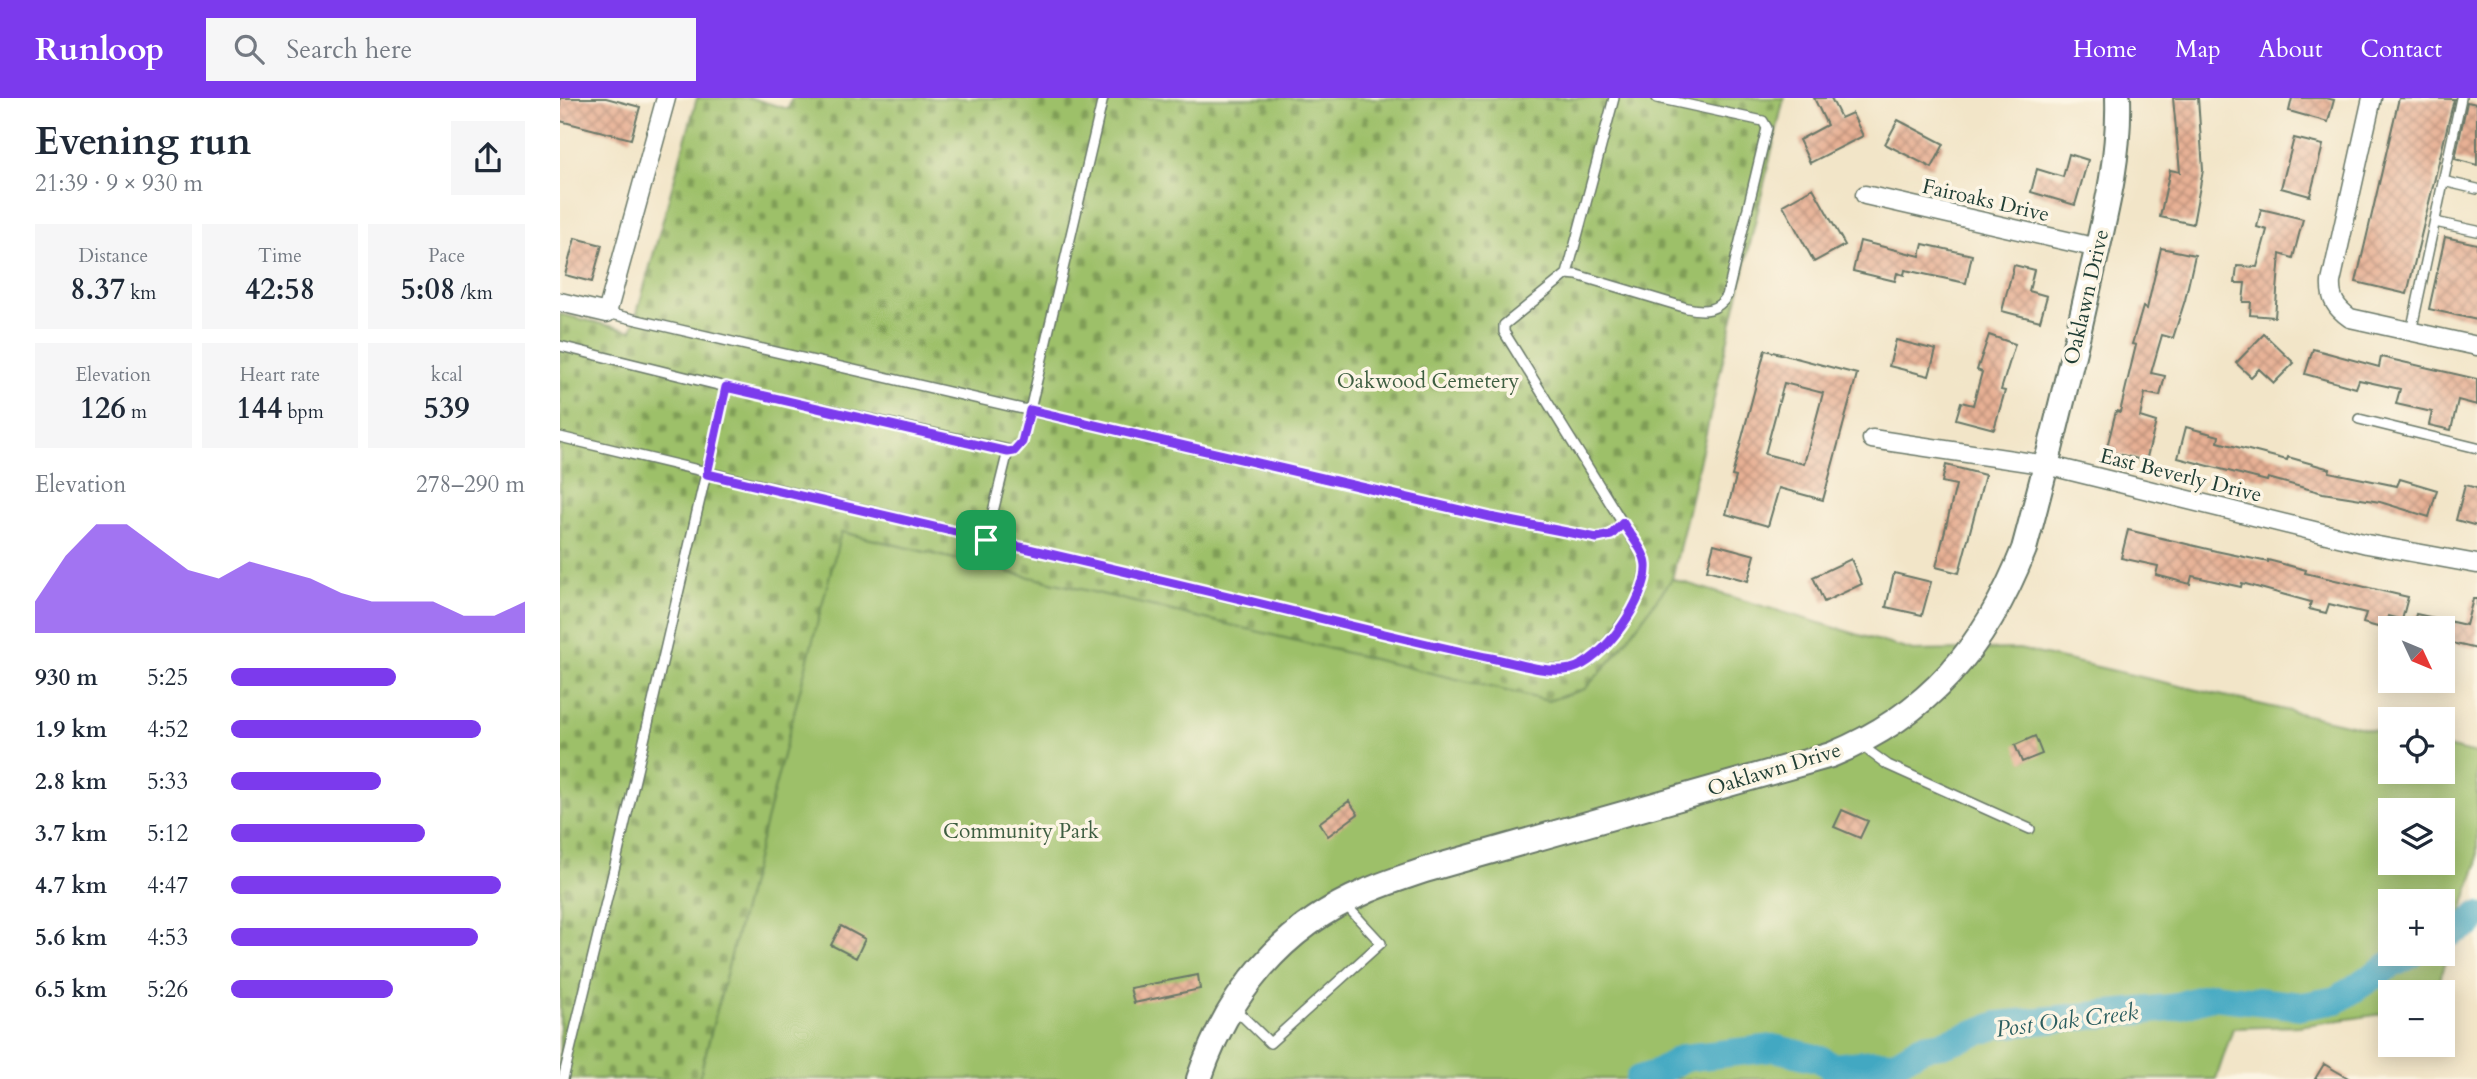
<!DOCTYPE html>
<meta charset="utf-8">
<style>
:root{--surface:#fff;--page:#f6f6f7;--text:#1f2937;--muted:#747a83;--accent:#7c3aed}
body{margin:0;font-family:Cardo,serif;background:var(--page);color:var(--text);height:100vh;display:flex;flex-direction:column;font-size:26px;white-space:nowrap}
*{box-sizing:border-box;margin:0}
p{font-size:23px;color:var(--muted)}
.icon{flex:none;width:38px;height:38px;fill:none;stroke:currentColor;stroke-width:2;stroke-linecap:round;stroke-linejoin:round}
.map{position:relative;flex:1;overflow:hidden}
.side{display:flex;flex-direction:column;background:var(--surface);width:560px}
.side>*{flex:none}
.needle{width:46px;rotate:134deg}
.tools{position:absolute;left:1818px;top:518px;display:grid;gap:14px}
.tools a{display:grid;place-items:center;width:77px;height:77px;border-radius:0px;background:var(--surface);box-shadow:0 4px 18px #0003;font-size:35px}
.pin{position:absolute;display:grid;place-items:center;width:60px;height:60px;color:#fff;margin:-30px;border-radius:14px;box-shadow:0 4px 10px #0006}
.round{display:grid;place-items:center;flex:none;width:74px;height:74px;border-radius:0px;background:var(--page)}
.headline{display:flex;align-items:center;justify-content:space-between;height:119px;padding:0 35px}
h1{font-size:38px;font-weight:700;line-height:52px}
.figures{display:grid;grid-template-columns:repeat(3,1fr);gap:10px;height:119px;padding:7px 35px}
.figures div{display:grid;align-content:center;border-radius:0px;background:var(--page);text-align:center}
.figures b{font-size:30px;font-weight:700}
.figures small{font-size:19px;font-weight:400}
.figures p{font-size:19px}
.chart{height:196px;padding:14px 35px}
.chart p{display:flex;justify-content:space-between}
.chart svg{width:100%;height:126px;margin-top:7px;fill:var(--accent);opacity:.7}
ul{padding:0 35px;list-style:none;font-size:23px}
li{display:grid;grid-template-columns:112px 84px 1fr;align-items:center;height:52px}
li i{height:18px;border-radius:9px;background:var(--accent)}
header{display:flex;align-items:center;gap:42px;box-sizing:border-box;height:98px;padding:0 35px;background:var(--accent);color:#fff}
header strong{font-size:33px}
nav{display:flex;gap:38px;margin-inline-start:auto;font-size:24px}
.search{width:490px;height:63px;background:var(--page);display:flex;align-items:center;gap:18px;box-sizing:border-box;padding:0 24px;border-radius:0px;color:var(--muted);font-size:26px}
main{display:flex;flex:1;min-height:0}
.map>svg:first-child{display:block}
</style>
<header>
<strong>Runloop</strong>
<div class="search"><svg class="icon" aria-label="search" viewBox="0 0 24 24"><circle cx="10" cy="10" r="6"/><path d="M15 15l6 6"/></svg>Search here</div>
<nav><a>Home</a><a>Map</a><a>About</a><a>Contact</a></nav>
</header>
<main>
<section class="side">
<div class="headline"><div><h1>Evening run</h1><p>21:39 · 9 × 930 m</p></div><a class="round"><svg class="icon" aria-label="share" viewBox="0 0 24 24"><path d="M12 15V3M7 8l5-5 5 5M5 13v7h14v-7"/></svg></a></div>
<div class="figures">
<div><p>Distance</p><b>8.37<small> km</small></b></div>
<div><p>Time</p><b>42:58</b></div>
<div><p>Pace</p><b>5:08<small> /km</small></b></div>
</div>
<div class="figures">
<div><p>Elevation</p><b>126<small> m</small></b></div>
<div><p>Heart rate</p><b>144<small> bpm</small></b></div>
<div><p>kcal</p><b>539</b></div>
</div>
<div class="chart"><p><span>Elevation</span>278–290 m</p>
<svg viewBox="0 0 160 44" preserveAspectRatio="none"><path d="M0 44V33L10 17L20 6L30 6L40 14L50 22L60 25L70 19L80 22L90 25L100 30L110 33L120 33L130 33L140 38L150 38L160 33V44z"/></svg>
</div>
<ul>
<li><b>930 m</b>5:25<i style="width:56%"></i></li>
<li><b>1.9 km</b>4:52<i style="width:85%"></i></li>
<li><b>2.8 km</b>5:33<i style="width:51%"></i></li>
<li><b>3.7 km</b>5:12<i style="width:66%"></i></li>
<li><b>4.7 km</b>4:47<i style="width:92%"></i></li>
<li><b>5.6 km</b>4:53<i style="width:84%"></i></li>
<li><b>6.5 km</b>5:26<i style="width:55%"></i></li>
</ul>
</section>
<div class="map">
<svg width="1917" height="981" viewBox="0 0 1917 981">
<defs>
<pattern id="cemetery-stones" width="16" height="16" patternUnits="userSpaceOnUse" patternTransform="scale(1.75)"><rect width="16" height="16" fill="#9dc069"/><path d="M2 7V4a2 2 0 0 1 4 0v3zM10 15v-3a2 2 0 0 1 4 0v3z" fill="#7f9d57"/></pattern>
<pattern id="building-cross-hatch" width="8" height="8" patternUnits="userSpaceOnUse" patternTransform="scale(1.75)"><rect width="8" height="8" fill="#e7b094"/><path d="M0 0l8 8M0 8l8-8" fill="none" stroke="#bb907a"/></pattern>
</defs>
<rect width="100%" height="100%" fill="#fcf5e5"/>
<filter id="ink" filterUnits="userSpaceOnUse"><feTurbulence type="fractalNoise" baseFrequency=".0143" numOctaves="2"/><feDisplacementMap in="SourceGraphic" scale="14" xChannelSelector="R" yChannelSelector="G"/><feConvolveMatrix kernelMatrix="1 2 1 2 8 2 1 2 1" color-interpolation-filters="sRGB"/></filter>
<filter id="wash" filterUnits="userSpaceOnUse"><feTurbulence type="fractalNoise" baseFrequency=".00686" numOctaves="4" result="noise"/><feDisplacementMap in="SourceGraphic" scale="28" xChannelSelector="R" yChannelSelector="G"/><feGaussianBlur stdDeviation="1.57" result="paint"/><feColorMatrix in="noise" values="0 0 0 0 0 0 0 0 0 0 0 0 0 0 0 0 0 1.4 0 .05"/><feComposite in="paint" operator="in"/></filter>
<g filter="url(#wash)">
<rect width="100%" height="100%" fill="#f2e5c8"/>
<!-- cemetery -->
<path fill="url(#cemetery-stones)" stroke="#5e7e4e" stroke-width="2" d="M137,0H191L228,11L232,0H1224L1112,481L1054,559L1025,591L988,603L282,434L139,981H0V216L72,233Z"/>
<!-- park -->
<path fill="#9dc069" stroke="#5e7e4e" stroke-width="2" fill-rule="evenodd" d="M281,434L988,603L1025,591L1054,559L1112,481L1353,553L1459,551L1830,636V674H1883V648L1917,656V766L1875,894H1830V915L1739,928L1673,930L1656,981H139ZM1830,712H1883V765H1830ZM1830,803H1883V856H1830Z"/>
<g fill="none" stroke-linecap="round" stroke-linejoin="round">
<!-- river -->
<path stroke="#42a8c2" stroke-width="28" d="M1883,839L1909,826L1917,818
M1079,981L1095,976L1123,960L1214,950L1260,961L1272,969L1313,965L1334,966L1362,949L1383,946L1438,927L1610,910L1652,898L1742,908L1777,902L1827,869L1852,856"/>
</g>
<g id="blocks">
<!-- building -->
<path fill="url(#building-cross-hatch)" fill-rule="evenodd" d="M0,0H46L80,9L71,41L0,23Z
M1254,0H1271L1281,20L1292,15L1303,38L1250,65L1239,42L1267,27Z
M1613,0H1638L1643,72L1633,126L1600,119L1610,72L1620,74Z
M1732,0H1766L1774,2L1768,24L1729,13Z
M1839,0L1894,1L1847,196L1796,184Z
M1907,4L1917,6V67L1895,61Z
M1338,22L1384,46L1372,70L1325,46Z
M1734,40L1763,47L1750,98L1721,90Z
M1509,56L1528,62L1515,107L1471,94L1477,71L1503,79Z
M1253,90L1285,147L1254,164L1223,107Z
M1701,111L1743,121L1733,160L1720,156L1715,219L1690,217L1691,204H1683L1685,185H1675L1677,168L1697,169L1707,132L1697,129Z
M1885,139L1917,146V222L1869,211Z
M15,140L42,147L32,184L5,177Z
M1300,143L1360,158L1363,146L1412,157L1406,185L1345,172L1344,177L1337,175L1335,183L1293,173Z
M1601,150L1635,157L1625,202L1613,240L1602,237L1591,275L1605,278L1600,298L1585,295L1580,319L1596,324L1586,363L1546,353L1556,313L1560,314L1576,247L1572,246L1583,209L1587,211Z
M1454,167L1474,172L1469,193L1487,198L1480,223L1442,213Z
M1704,236L1734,265L1714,285L1699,271L1691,279L1676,265Z
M1429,237L1455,246L1441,292L1445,293L1434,331L1396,321L1401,304L1413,307L1422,274L1417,272Z
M1336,242L1376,252L1369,278L1329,268Z
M1753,251L1819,269L1821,259L1917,281V307L1898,302L1891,332L1869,327L1872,314L1836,306L1840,291L1799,282L1796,290L1745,276Z
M1205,252L1297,276L1263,402L1219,390L1208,428L1166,416L1176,379L1172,378ZM1224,285L1263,295L1244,366L1205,356Z
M1626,329L1659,338L1658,344L1727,362L1728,359L1770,371L1769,374L1837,388L1840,381L1877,392L1869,419L1820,404L1763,395L1708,380L1707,383L1618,360Z
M1386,367L1425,377L1399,475L1376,469L1396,387L1382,384Z
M1905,387L1917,390V428L1896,422Z
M1568,432L1656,453L1708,464V462L1746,472L1745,475L1848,499L1842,522L1828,518L1825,531L1803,525L1806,515L1769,506L1766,515L1749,511L1751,504L1682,485L1681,489L1632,478L1630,486L1596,477L1598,468L1561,460Z
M1154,446L1195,457L1188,483L1147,472Z
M1291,461L1302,486L1264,504L1253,479Z
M1334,475L1371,484L1362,517L1326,509Z
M1913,501H1917V551L1883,543V530H1852L1856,516L1906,527Z
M1475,638L1482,656L1462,664L1455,647Z
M789,703L798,716L768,738L759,725Z
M1282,712L1308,723L1300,740L1274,729Z
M281,828L305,841L296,860L271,847Z
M638,877L640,891L574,905L570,890Z
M1764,966L1790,981H1755Z"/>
</g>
</g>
<g filter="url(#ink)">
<use href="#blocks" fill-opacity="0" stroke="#697868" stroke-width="2"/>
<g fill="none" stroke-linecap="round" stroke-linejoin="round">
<defs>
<path id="lane" d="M1883,83L1917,91
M1875,124L1917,133
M1007,176L1054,0
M47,215L930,419L1037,440L1051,437L1063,425
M1851,234L1901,0
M0,248L166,289L454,353L462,344L470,312L543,0
M1799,321L1917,350
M0,339L861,545L982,571H1011L1031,562L1048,544L1069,516L1081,495L1086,467L1083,458L944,234V227L1007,176L1017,177L1127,210C1145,214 1157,213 1167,198L1207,30L1203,23L1097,0
M426,442L448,353
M1304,643L1310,654L1328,667L1470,731
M675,911L710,945L821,845L785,806
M3,981L57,759L166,289"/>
<path id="street" d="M1812,0L1771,184C1770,201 1776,210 1790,220L1917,248
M1305,97L1538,150
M0,204L47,215L106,0
M1312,341L1487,367L1807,446L1917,466"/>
<path id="secondary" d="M639,981C667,897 722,829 805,794C824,785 845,779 865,772L1271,657C1369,617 1426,548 1464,451C1488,362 1510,273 1530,183C1544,121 1560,63 1558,0"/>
</defs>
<!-- lane casing -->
<use href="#lane" stroke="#697868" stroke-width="12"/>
<!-- street casing -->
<use href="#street" stroke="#697868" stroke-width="21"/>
<!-- secondary casing -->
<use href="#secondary" stroke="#697868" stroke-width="28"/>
<!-- lane -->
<use href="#lane" stroke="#fff" stroke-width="9"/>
<!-- street -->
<use href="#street" stroke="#fff" stroke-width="18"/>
<!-- secondary -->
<use href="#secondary" stroke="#fff" stroke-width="24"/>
</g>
</g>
<g fill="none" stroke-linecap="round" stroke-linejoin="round" filter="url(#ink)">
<defs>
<path id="route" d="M166,289L448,354L454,353L462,344L470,312L930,419L1037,440L1051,437L1063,425C1070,437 1085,453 1086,467C1088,500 1043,564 1011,571C985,576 956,565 931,560C873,548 816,534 759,520C555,470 351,424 147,376Z"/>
</defs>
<!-- route casing -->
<use href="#route" stroke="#fff" stroke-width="14"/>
<!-- route -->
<use href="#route" stroke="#7c3aed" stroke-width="9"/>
</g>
<g text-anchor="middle" stroke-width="7" stroke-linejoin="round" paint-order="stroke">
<!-- street labels -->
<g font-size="21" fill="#1f3d34" stroke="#fcf5e5">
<text transform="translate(1426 102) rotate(13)" y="7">Fairoaks Drive</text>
<text transform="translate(1526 199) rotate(-77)" y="7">Oaklawn Drive</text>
<text transform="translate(1621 377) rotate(14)" y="7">East Beverly Drive</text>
<text transform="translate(1214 671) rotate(-17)" y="7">Oaklawn Drive</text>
</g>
<!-- park labels -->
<g font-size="21" fill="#3e5e41" stroke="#fcf5e5">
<text x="868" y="290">Oakwood Cemetery</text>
<text x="461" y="740">Community Park</text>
</g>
<!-- water labels -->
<g font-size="23" font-style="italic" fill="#2a5d5f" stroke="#fcf5e5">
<text transform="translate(1507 922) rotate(-7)" y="8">Post Oak Creek</text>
</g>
</g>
</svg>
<div class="tools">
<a><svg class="needle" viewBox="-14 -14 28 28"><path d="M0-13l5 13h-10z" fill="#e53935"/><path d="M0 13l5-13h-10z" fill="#747a83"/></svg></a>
<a><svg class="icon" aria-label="locate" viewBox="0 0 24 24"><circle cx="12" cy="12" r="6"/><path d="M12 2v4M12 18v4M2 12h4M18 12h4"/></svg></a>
<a><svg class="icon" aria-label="layers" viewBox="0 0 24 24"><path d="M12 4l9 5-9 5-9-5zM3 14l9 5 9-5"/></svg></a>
<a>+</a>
<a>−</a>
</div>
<div class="pin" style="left:426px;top:442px;background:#1e9e55"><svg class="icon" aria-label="arrive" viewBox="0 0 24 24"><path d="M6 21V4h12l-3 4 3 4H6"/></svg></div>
</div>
</main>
